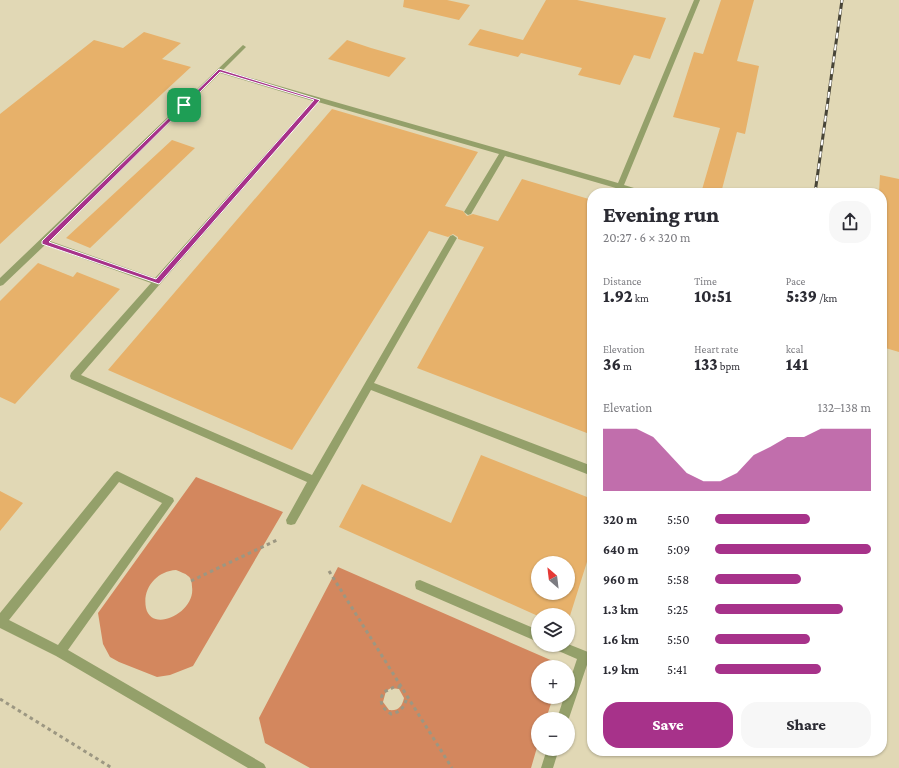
<!DOCTYPE html>
<meta charset="utf-8">
<style>
:root{--surface:#fff;--page:#f7f7f7;--text:#2b2b33;--muted:#7c7c81;--accent:#a7328a}
body{margin:0;font-family:"Crimson Pro",serif;background:var(--page);color:var(--text);height:100vh;display:flex;flex-direction:column;font-size:15px;white-space:nowrap}
*{box-sizing:border-box;margin:0}
p{font-size:13px;color:var(--muted)}
.icon{flex:none;width:22px;height:22px;fill:none;stroke:currentColor;stroke-width:2;stroke-linecap:round;stroke-linejoin:round}
.map{position:relative;flex:1;overflow:hidden}
.side{position:absolute;left:587px;top:188px;width:300px;height:568px;display:flex;flex-direction:column;background:var(--surface);border-radius:16px;box-shadow:0 1px 3px #0004}
.side>*{flex:none}
.needle{width:26px;rotate:332deg}
.buttons{position:absolute;left:531px;top:556px;display:grid;gap:8px}
.buttons a{display:grid;place-items:center;width:44px;height:44px;border-radius:50%;background:var(--surface);box-shadow:0 1px 3px #0004;font-size:20px}
.pin{position:absolute;display:grid;place-items:center;width:34px;height:34px;color:#fff;margin:-17px;border-radius:8px;box-shadow:0 2px 6px #0006}
.round{display:grid;place-items:center;flex:none;width:42px;height:42px;border-radius:16px;background:var(--page)}
.summary{display:flex;align-items:center;justify-content:space-between;height:68px;padding:0 16px}
h1{font-size:22px;font-weight:800;line-height:30px}
.stats{display:grid;grid-template-columns:repeat(3,1fr);gap:6px;height:68px;padding:4px 16px}
.stats div{display:grid;align-content:center}
.stats b{font-size:17px;font-weight:800}
.stats small{font-size:11px;font-weight:400}
.stats p{font-size:11px}
.chart{height:112px;padding:8px 16px}
.chart p{display:flex;justify-content:space-between}
.chart svg{width:100%;height:72px;margin-top:4px;fill:var(--accent);opacity:.7}
.primary-button{display:flex;gap:8px;margin-top:auto;padding:8px 16px}
.primary-button a{flex:1;height:46px;border-radius:16px;background:var(--accent);color:#fff;font-size:16px;font-weight:800;line-height:46px;text-align:center}
.primary-button a+a{background:var(--page);color:var(--text)}
ul{padding:0 16px;list-style:none;font-size:13px}
li{display:grid;grid-template-columns:64px 48px 1fr;align-items:center;height:30px}
li i{height:10px;border-radius:5px;background:var(--accent)}
.map>svg:first-child{display:block}
</style>
<div class="map">
<svg width="899" height="768" viewBox="0 0 899 768">
<rect width="100%" height="100%" fill="#e8e1c6"/>
<!-- built -->
<path fill="#e1d8b5" fill-rule="evenodd" d="M0,0H899V768H0ZM592,193H882V751H592ZM538,563H568V593H538ZM538,615H568V645H538ZM538,667H568V697H538ZM538,719H568V749H538Z"/>
<!-- forest -->
<path fill="#d3875e" fill-rule="evenodd" d="M196,477L283,512L193,666L170,675L157,677L119,662L110,657L103,644L98,613ZM176,570C180,572 185,573 188,576C191,578 192,582 192,587C196,612 152,634 146,608C142,588 157,571 176,570Z
M338,567L562,665V667H538V697H553L546,719H538V744L531,768H310L265,743L259,718ZM391,688L399,689L404,698C402,707 398,711 389,710L383,702L386,691Z"/>
<!-- building -->
<path fill="#e7b16a" fill-rule="evenodd" d="M404,0H447L470,5L459,20L403,7Z
M546,0H577L666,18L650,59L634,55L620,85L578,75L582,68L521,53L518,57L468,45L480,29L523,40Z
M721,0H754L737,61L759,66L745,134L737,132L721,193H701L720,128L673,117L694,52L703,54Z
M144,32L181,43L162,59L191,67L0,244V114L94,40L123,48Z
M347,40L371,48L406,58L389,77L328,59Z
M332,109L478,152L445,206L463,211L467,216L473,214L498,221L522,179L592,200V435L417,368L484,247L458,239V237L453,234L448,237L429,231L292,450L108,370Z
M172,140L195,148L90,248L66,238Z
M880,175L899,179V352L882,347V193H879Z
M38,263L73,277L77,272L120,289L15,404L0,397V301Z
M481,455L592,499V546L568,622V615L538,616L339,527L362,484L451,523ZM538,563H568V593H538Z
M0,491L23,503L0,531Z"/>
<g fill="none" stroke-linecap="round" stroke-linejoin="round">
<!-- path -->
<path stroke="#9c9782" stroke-width="3" stroke-dasharray="3.5 3.5" stroke-linecap="butt" d="M329,571L452,768
M191,581L279,539
M401,687H394L384,692C378,701 382,708 391,714C401,712 405,706 407,697
M0,699L112,768"/>
<!-- lane -->
<path fill="#94a06a" fill-rule="evenodd" d="M694,0H700L624,185L644,191L645,193H633L505,156L471,214L468,215L464,212L499,154L318,102L81,375L312,475L450,236L453,235L457,238L374,383L592,466V476L371,390L295,524L291,525L287,524L286,520L307,482L71,379L70,376L71,373L151,283L45,245L3,285L0,286V278L243,45L246,47L223,70L618,183ZM220,73L313,101L155,278L50,241Z
M117,471L173,498L174,501L68,650L264,764L266,768H248L56,656L0,628V613L114,473ZM119,482L162,503L58,645L9,620Z
M420,580L538,630V642L416,589L415,585L416,581Z
M568,644L588,652L590,656L568,721V719H557L564,697H568V686L577,659L554,649L552,645H568Z
M547,749H559L553,768H541Z"/>
<defs>
<path id="rail" d="M815,193L842,0"/>
</defs>
<!-- rail casing -->
<use href="#rail" stroke="#474437" stroke-width="3"/>
<!-- rail -->
<use href="#rail" stroke="#fff" stroke-width="2" stroke-dasharray="6" stroke-linecap="butt"/>
</g>
<!-- route -->
<path fill="#a7328a" stroke="#fff" fill-rule="evenodd" d="M219,69L320,100L159,284L42,244V241ZM220,72L314,100L156,279L49,242Z"/>
</svg>
<div class="buttons">
<a><svg class="needle" viewBox="-14 -14 28 28"><path d="M0-13l5 13h-10z" fill="#e53935"/><path d="M0 13l5-13h-10z" fill="#7c7c81"/></svg></a>
<a><svg class="icon" aria-label="layers" viewBox="0 0 24 24"><path d="M12 4l9 5-9 5-9-5zM3 14l9 5 9-5"/></svg></a>
<a>+</a>
<a>−</a>
</div>
<div class="pin" style="left:184px;top:105px;background:#1e9e55"><svg class="icon" aria-label="arrive" viewBox="0 0 24 24"><path d="M6 21V4h12l-3 4 3 4H6"/></svg></div>
<section class="side">
<div class="summary"><div><h1>Evening run</h1><p>20:27 · 6 × 320 m</p></div><a class="round"><svg class="icon" aria-label="share" viewBox="0 0 24 24"><path d="M12 15V3M7 8l5-5 5 5M5 13v7h14v-7"/></svg></a></div>
<div class="stats">
<div><p>Distance</p><b>1.92<small> km</small></b></div>
<div><p>Time</p><b>10:51</b></div>
<div><p>Pace</p><b>5:39<small> /km</small></b></div>
</div>
<div class="stats">
<div><p>Elevation</p><b>36<small> m</small></b></div>
<div><p>Heart rate</p><b>133<small> bpm</small></b></div>
<div><p>kcal</p><b>141</b></div>
</div>
<div class="chart"><p><span>Elevation</span>132–138 m</p>
<svg viewBox="0 0 160 44" preserveAspectRatio="none"><path d="M0 44V6L10 6L20 6L30 11L40 22L50 33L60 38L70 38L80 33L90 22L100 17L110 11L120 11L130 6L140 6L150 6L160 6V44z"/></svg>
</div>
<ul>
<li><b>320 m</b>5:50<i style="width:61%"></i></li>
<li><b>640 m</b>5:09<i style="width:100%"></i></li>
<li><b>960 m</b>5:58<i style="width:55%"></i></li>
<li><b>1.3 km</b>5:25<i style="width:82%"></i></li>
<li><b>1.6 km</b>5:50<i style="width:61%"></i></li>
<li><b>1.9 km</b>5:41<i style="width:68%"></i></li>
</ul>
<div class="primary-button"><a>Save</a><a>Share</a></div>
</section>
</div>
